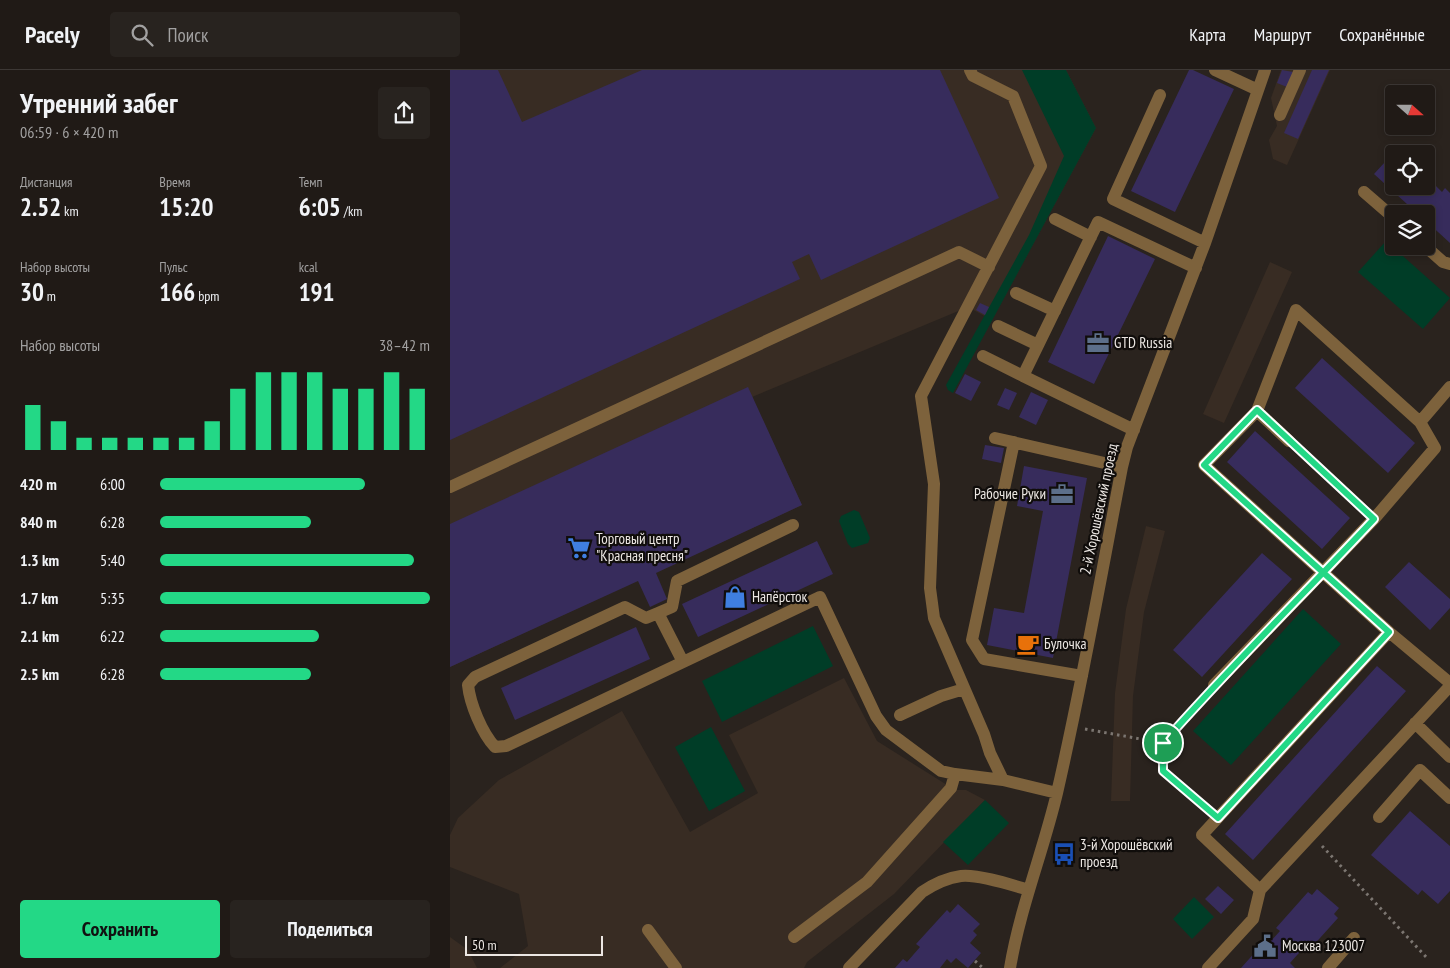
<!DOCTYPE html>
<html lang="ru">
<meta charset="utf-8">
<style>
:root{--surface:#201a16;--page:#28231f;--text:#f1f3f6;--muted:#a2a1a1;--line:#3d3835;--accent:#23d886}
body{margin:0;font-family:"PT Sans Narrow",sans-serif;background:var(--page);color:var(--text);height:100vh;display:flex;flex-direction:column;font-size:19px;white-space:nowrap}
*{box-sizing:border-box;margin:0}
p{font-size:16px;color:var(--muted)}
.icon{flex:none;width:28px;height:28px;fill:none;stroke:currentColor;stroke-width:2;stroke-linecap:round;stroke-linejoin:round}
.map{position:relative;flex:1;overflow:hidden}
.side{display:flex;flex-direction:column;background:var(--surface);width:450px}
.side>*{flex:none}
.needle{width:32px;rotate:111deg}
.controls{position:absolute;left:935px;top:15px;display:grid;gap:10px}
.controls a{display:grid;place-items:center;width:50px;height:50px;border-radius:5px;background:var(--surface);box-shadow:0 2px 8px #0003,0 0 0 1px var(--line);font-size:25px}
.scale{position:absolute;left:15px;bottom:12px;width:138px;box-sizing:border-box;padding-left:5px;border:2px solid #ece7e3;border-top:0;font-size:14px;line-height:18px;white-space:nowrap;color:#ece7e3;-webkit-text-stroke:4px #100d0b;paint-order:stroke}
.pin{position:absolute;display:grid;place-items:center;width:42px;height:42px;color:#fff;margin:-21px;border:2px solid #fff;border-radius:50%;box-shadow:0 1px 5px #0007}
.round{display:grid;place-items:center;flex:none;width:52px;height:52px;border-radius:5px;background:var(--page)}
.overview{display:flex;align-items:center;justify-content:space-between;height:85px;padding:0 20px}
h1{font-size:28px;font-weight:700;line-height:38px}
.figures{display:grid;grid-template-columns:repeat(3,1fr);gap:8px;height:85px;padding:5px 20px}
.figures div{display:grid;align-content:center}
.figures b{font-size:25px;font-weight:700}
.figures small{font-size:14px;font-weight:400}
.figures p{font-size:14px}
.chart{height:140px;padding:10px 20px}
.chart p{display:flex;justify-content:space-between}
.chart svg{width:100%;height:90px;margin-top:5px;stroke:var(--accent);stroke-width:6}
.action{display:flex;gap:10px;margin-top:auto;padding:10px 20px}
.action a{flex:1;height:58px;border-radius:5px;background:var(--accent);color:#111;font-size:20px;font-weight:700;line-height:58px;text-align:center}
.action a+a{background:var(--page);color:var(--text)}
ul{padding:0 20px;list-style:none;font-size:16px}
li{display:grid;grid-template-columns:80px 60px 1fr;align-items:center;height:38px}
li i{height:12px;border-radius:6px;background:var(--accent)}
header{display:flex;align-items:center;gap:30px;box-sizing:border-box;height:70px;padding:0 25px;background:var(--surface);border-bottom:1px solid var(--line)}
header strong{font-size:24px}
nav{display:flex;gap:28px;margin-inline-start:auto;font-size:18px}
.search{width:350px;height:45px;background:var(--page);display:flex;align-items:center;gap:12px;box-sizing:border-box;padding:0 18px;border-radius:5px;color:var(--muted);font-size:19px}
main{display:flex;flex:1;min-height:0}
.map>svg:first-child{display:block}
</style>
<header>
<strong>Pacely</strong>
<div class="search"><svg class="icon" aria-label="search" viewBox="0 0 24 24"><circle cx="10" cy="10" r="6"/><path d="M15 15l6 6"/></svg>Поиск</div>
<nav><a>Карта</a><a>Маршрут</a><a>Сохранённые</a></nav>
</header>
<main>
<section class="side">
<div class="overview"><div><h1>Утренний забег</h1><p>06:59 · 6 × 420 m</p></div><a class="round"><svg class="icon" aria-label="share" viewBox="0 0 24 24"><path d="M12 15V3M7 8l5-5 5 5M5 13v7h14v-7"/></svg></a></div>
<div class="figures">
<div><p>Дистанция</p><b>2.52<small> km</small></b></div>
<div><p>Время</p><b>15:20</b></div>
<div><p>Темп</p><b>6:05<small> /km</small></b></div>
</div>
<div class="figures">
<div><p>Набор высоты</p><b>30<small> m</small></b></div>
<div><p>Пульс</p><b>166<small> bpm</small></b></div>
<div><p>kcal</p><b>191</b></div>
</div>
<div class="chart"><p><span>Набор высоты</span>38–42 m</p>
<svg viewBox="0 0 160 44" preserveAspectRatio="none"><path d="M5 44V22M15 44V30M25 44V38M35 44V38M45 44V38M55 44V38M65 44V38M75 44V30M85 44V14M95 44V6M105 44V6M115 44V6M125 44V14M135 44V14M145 44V6M155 44V14"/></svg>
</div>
<ul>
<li><b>420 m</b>6:00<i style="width:76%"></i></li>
<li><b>840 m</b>6:28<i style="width:56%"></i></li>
<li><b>1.3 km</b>5:40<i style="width:94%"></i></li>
<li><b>1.7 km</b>5:35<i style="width:100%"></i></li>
<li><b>2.1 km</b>6:22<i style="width:59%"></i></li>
<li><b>2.5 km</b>6:28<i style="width:56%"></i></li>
</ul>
<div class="action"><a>Сохранить</a><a>Поделиться</a></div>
</section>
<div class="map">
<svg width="1000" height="898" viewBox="0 0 1000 898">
<rect width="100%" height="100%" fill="#2a231e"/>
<!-- built -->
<path fill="#382c23" d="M0,0H616L646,58L542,250L518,237L302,327L352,435L0,597Z
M831,0H880L837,95L823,89L819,70L827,56L821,28Z
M820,192L842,202L774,353L753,344Z
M696,456L715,461L694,542L683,626L680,731H661L665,623L676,539Z
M394,608L427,671L505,720H516L535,730L444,824L357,892L354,898H50L78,876L69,824L0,797V765L8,748L49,710L172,641L240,762L308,723L279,665Z
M0,867L18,880L27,898H0Z"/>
<!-- green -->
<path fill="#003d27" d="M572,0H616L646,58L503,323L498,320L496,315L579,165L614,86Z
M936,171L1000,228L973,259L908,202Z
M404,440L409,442L420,468L418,473L402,478L398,474L389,451L391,446Z
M853,539L891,574L781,695L743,661Z
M363,556L383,596L272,652L252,611Z
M261,657L295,721L259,741L225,677Z
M535,730L559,753L518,795L493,772Z
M744,827L764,847L742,869L723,849Z"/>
<!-- building -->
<path fill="#372c5c" d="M0,0H48L72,52L192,0H490L549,128L371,210L359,184L342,192L350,209L0,370Z
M739,0H743L784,19L725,142L681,121Z
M832,0L843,2L837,17L827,13Z
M862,0H879L848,69L834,63Z
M946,80L951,84H944V116H976V102L985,109L982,112L992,122L995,118L1000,123V173L976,151V144H968L924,104Z
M658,166L705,189L644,314L598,292Z
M530,233L539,237L535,245L526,240Z
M872,288L965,373L938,403L845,318Z
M515,304L531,312L521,331L505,323Z
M298,317L352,435L206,503L217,529L200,537L188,511L0,597V454Z
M555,318L567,323L559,340L547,335Z
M581,322L598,330L586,355L569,347Z
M805,361L900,448L872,479L777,392Z
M535,375L554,378L551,393L532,389Z
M574,396L637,408L603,588L537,575L544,538L574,543L593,441L567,436Z
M367,471L383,504L248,567L232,534Z
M812,483L842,509L752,607L723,580Z
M959,492L1000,529V538L980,560L935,517Z
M186,557L200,589L65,650L51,618Z
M927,596L956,621L803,790L775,764Z
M960,741L1000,776V821L988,834L972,820L968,825L921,785Z
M768,816L784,830L771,844L755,829Z
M867,819L889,838L884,844L888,848L861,878L857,874L840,893L845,898H791L816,870L819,873L830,861L826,858L858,822L862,825Z
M508,834L530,854L523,861L527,865L520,873L531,883L518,898L506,888L501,893L497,889L490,898H445L453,889L457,892L470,877L466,874L497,840L500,843Z"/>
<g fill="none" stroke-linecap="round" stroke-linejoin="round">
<!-- path -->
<path stroke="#7c7671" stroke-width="3" stroke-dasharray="2.5 4" stroke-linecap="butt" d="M849,380L914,440
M635,659L713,673V701L758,739
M713,673L756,625
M872,776L978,889
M525,891L533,898"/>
<!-- minor -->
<path stroke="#7d623c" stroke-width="12" d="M520,0L523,6L563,26L591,96L471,326L484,414L480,518L484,548L534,664L540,683L553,710
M765,0L808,20
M710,25L663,129L755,173
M830,45L850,0
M914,122L944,148
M605,149L641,167
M975,176L993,192L1000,194
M566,223L605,241
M548,256L588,275
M533,286L573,306
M807,341L754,395L939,562L1000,613
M684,360L573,306L648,152L746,198
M545,368L672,397
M839,371L807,341L846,240L970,352
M564,372L522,570L534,589L632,606
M0,417L509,182L539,197
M208,543L196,548L175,537L25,607L18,615C20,634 32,663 45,677L56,676L370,527L426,646L436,660L491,701L505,704L553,710L607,723
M233,592L208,543L222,537L227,511L343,455
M764,615L924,449L985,378L970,352L1000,317
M450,645L491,626L514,619
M965,653L1000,687
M929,747L970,700L1000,728
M810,820L752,765L939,562
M198,860L226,898
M344,867L417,812L501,718L505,704
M399,898L472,822C484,814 496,808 511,806C528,804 562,815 579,820
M560,898C570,838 593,782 607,723C632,615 651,506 672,397L677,377L755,173L815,0
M758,898L803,849L810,820L1000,616
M878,898L904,868"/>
</g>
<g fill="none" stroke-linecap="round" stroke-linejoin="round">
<defs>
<path id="route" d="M713,673C781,596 854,524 924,449L807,340L754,395L939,562L768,748L713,701V673"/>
</defs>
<!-- route casing -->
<use href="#route" stroke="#fff" stroke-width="10"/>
<!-- route -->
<use href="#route" stroke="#23d886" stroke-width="6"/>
</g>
<!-- icons -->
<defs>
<symbol id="office-bare" viewBox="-9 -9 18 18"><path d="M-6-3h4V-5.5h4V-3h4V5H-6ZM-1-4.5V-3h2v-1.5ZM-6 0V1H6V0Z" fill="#5c6f8a" stroke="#100d0b" stroke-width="2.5" paint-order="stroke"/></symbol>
<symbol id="supermarket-bare" viewBox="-9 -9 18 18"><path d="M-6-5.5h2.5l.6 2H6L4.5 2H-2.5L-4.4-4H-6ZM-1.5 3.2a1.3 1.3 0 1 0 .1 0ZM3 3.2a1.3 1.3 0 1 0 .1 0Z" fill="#3f7fe0" stroke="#100d0b" stroke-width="2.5" paint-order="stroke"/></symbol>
<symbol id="shop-bare" viewBox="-9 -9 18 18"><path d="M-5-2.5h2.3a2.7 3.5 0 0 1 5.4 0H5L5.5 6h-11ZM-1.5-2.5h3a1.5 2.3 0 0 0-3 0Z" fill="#3f7fe0" stroke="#100d0b" stroke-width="2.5" paint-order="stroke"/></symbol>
<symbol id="cafe-bare" viewBox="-9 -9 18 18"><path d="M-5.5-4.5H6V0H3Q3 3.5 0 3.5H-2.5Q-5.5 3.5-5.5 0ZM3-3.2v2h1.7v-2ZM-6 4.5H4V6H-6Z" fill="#e8710a" stroke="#100d0b" stroke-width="2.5" paint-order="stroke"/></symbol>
<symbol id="bus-bare" viewBox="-9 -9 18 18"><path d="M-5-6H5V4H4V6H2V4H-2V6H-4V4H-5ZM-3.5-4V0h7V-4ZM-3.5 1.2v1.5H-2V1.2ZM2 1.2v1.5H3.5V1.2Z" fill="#1a4fb4" stroke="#100d0b" stroke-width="2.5" paint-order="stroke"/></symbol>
<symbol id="civic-bare" viewBox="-9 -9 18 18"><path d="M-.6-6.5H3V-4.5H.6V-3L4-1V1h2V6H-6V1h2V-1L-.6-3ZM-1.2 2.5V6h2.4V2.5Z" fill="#5c6f8a" stroke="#100d0b" stroke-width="2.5" paint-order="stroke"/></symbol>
</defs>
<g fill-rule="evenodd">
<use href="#office-bare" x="632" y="257" width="32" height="32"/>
<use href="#office-bare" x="596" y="408" width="32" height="32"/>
<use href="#supermarket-bare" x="113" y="462" width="32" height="32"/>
<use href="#shop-bare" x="269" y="511" width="32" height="32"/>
<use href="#cafe-bare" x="562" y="558" width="32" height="32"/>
<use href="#bus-bare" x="598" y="768" width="32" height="32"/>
<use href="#civic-bare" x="799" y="860" width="32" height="32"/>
</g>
<g text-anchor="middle" stroke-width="4.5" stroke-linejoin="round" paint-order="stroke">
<!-- poi labels -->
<g font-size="15" fill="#ece7e3" stroke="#100d0b" text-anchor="start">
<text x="664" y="278">GTD Russia</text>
<text x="596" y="429" text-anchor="end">Рабочие Руки</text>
<text x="146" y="474">Торговый центр<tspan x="146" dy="17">"Красная пресня"</tspan></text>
<text x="302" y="532">Напёрсток</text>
<text x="594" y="579">Булочка</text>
<text x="630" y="780">3-й Хорошёвский<tspan x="630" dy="17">проезд</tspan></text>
<text x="832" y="881">Москва 123007</text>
</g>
<!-- street labels -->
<g font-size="15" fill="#ece7e3" stroke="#100d0b">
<text transform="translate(649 439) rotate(-78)" y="5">2-й Хорошёвский проезд</text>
</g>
</g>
</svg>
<div class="controls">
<a><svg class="needle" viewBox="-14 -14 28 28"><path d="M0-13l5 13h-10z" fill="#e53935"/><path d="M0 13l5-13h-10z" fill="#a2a1a1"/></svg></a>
<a><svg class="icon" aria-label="locate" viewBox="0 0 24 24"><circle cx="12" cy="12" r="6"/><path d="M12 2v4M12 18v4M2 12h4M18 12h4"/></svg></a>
<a><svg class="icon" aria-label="layers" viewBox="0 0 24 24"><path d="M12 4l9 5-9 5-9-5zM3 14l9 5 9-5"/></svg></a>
</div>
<div class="scale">50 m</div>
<div class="pin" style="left:713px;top:673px;background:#1e9e55"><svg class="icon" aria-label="arrive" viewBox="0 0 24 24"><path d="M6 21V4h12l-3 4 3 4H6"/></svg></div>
</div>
</main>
